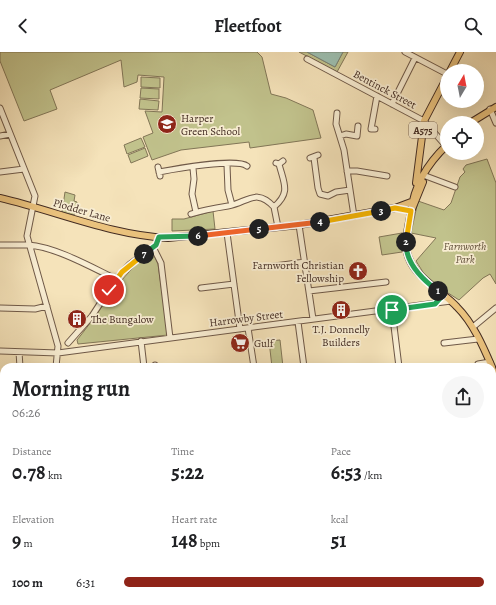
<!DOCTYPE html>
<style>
:root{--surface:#fff;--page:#f6f6f6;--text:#202124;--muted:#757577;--accent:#8f2418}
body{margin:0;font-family:Alegreya,serif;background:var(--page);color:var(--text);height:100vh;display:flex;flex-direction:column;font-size:15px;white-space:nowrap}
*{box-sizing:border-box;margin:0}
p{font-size:13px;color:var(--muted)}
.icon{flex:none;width:22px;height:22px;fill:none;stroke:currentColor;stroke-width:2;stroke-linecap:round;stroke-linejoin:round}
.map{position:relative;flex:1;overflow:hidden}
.side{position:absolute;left:0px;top:311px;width:496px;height:242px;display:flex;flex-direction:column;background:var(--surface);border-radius:12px 12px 0 0;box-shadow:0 4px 16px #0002}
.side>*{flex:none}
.needle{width:26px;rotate:10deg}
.controls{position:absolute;left:440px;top:12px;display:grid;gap:8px}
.controls a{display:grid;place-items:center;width:44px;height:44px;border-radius:50%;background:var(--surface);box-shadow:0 4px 16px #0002;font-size:20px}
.pin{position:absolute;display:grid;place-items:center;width:34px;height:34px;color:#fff;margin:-17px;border:2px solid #fff;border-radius:50%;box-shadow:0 1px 4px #0007}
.km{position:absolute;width:20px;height:20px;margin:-10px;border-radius:50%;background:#222;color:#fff;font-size:11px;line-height:20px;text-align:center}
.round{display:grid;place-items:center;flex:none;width:42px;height:42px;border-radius:21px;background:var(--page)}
.head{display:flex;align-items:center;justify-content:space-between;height:68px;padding:0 12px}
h1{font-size:22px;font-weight:700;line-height:30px}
.stats{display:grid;grid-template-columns:repeat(3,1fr);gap:6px;height:68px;padding:4px 12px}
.stats div{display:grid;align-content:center}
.stats b{font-size:20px;font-weight:700}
.stats small{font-size:11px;font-weight:400}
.stats p{font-size:11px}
ul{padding:0 12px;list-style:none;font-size:13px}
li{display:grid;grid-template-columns:64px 48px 1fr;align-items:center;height:30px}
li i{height:10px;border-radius:5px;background:var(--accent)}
header{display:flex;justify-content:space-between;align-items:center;height:52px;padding:0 12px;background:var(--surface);font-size:18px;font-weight:700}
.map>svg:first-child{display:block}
</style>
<header><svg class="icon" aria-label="back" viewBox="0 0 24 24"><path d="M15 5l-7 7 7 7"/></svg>Fleetfoot<svg class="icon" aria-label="search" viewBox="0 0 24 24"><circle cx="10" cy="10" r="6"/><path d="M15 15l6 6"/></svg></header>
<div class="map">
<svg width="496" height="553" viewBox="0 0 496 553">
<rect width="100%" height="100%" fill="#f5e3ba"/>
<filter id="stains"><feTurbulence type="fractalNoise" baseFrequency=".005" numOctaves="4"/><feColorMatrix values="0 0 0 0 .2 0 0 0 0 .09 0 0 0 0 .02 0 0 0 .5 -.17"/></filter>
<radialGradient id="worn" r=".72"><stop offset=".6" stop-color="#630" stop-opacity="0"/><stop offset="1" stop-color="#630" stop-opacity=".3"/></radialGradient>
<!-- green -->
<path fill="#c1c28c" stroke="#827657" d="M0,0H257L262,5L271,42L286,46L313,58L321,86L250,96L249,90L181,98L152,108L143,85L153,81L145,59L162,60L164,25L138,23L137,30L124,35L121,8L50,38L57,57L24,69L0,9Z
M299,0H307L335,15L343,0H348L337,20Z
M141,25L160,26V36L141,35Z
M141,36L159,37V47L140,46Z
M140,47L159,49L158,58L139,57Z
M141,86L145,95L127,102L124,93Z
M145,96L148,104L131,111L128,103Z
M487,107L496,131V232L490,222L483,226L459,248L428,228L416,209L436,186L411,181L418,149L444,158L451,151L460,125L465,120L463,117L466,113Z
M65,140L75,143L74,149L77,150L74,163L62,160Z
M213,159L215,177L172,179V167H184Z
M402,181V200L382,203L379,185Z
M152,199L158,212L168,283L78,292L77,288C104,255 117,226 152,199Z
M280,288L283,315H272L269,289Z"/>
<!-- water -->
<path fill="#9cbeaf" stroke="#788377" d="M307,0H343L335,15Z"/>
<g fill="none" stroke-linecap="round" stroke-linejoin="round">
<defs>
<path id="minor" d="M405,0L447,22
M307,7L424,69L446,94
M392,52L415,6
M0,56L35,144L27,184L58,294L56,315
M490,57L496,71
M337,61L336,72L344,98L354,164
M375,77H371L377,44
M0,84L10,82
M340,84L346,82L357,84L358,74
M310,106L318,103
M314,106L318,136L320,142L328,144L336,140L350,138
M276,111L279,112L283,109
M227,113L228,138L232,153
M158,115L160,124
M193,116L194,127L192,142L196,160
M347,119H357L387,124
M0,120L24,117
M159,120C175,117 237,106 247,114
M423,123L455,135
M274,155C291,140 284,132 279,112
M191,162C203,158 215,156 228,154C247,151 256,135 274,155L278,175
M299,173L313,267
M227,181L240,277
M0,193C9,193 19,193 28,193C56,195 91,215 116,227
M153,195L161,211L170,286
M267,215L305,210
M201,236L234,232
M309,239L386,230
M0,256L35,257L47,254
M392,258L399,315
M298,270L304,315
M473,275L496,256
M248,276L254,315
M141,289L144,315
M68,291L92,264L116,227L130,212L156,193L159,185
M444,291L478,287
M0,299L58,301L451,249
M19,300L20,315
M478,312L490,310
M155,313V315
M492,335H496
M0,355L4,351
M0,363V367
M492,364H496
M492,396L496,395
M0,401L4,402
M492,470L496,471
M0,482L4,471
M0,495L4,497
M0,533L4,534
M19,549L22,553
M82,549L88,553
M163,549L167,552
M316,549L323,553
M394,549L395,553
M356,553V549"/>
<path id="major" d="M450,19L460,0
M470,71L496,55
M447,93C427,112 414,133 411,160C409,171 406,182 406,193C407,223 440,236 457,255C473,271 483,294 492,315
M416,131L424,69L447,25
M0,146C56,159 110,183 168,186L299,173L395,156L411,150
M412,157L423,130
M492,316L496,325
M492,537L496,519
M488,553L489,549"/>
</defs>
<!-- minor casing -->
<use href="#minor" stroke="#6f5948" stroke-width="7"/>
<!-- major casing -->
<use href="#major" stroke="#422b22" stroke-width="8"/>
<!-- minor -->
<use href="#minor" stroke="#f8edd2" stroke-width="5"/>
<!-- major -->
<use href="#major" stroke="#eac27d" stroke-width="6"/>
</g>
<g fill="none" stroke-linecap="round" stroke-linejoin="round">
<defs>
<path id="split-1" d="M392,258L435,252L443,243L438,239"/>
<path id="split-2" d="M406,190C405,211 423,228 438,239"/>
<path id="split-3" d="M381,159L395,156L411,159L406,190"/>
<path id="split-4" d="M320,170L381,159"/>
<path id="split-5" d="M259,177L320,170"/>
<path id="split-6" d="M198,184L259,177"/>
<path id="split-7" d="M144,202L156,193L159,185L198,184"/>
<path id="split-8" d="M109,238L122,220L144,202"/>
</defs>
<!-- split-1 casing -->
<use href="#split-1" stroke="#fff" stroke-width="8"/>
<!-- split-2 casing -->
<use href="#split-2" stroke="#fff" stroke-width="8"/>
<!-- split-3 casing -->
<use href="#split-3" stroke="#fff" stroke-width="8"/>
<!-- split-4 casing -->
<use href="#split-4" stroke="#fff" stroke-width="8"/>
<!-- split-5 casing -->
<use href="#split-5" stroke="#fff" stroke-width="8"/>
<!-- split-6 casing -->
<use href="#split-6" stroke="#fff" stroke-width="8"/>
<!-- split-7 casing -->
<use href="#split-7" stroke="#fff" stroke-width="8"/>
<!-- split-8 casing -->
<use href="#split-8" stroke="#fff" stroke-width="8"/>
<!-- split-1 -->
<use href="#split-1" stroke="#22a559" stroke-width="5"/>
<!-- split-2 -->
<use href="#split-2" stroke="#22a559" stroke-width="5"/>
<!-- split-3 -->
<use href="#split-3" stroke="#f5b400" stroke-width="5"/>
<!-- split-4 -->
<use href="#split-4" stroke="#f5b400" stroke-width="5"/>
<!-- split-5 -->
<use href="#split-5" stroke="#f0652b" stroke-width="5"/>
<!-- split-6 -->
<use href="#split-6" stroke="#f0652b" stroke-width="5"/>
<!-- split-7 -->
<use href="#split-7" stroke="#22a559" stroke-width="5"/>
<!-- split-8 -->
<use href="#split-8" stroke="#f5b400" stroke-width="5"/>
</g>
<!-- icons -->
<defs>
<symbol id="school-disc" viewBox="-11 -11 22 22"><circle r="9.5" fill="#8f2418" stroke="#f8edd2"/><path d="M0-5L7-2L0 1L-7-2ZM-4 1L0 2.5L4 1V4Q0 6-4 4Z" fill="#fff"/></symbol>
<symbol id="church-disc" viewBox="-11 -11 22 22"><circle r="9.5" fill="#8f2418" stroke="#f8edd2"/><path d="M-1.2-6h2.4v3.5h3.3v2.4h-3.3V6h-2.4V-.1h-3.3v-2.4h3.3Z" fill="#fff"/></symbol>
<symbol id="building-disc" viewBox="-11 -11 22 22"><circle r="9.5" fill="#8f2418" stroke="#f8edd2"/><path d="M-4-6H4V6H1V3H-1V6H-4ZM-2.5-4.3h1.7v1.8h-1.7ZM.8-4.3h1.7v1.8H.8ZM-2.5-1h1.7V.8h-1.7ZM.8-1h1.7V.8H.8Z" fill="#fff"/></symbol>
<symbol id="supermarket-disc" viewBox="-11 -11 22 22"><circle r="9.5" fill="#8f2418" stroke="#f8edd2"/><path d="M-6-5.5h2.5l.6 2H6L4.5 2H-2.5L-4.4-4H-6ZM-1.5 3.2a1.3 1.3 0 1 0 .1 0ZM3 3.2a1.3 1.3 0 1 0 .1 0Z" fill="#fff"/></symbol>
</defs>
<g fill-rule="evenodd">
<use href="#school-disc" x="156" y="61" width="22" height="22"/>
<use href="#church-disc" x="347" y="208" width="22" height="22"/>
<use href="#building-disc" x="330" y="247" width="22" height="22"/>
<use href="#building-disc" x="66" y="256" width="22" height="22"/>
<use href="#supermarket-disc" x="229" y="280" width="22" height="22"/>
</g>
<g text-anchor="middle" stroke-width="3.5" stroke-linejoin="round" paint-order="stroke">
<!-- shield labels -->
<rect fill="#f8edd2" stroke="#796557" stroke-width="1" x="409" y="70" width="28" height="16" rx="3"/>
<g font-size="10" font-weight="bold" fill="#422b22">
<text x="423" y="82">A575</text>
</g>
<!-- street labels -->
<g font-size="11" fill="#422b22" stroke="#f8edd2">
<text transform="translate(385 37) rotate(28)" y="4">Bentinck Street</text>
<text transform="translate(82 158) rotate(16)" y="4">Plodder Lane</text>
<text transform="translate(246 266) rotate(-7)" y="4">Harrowby Street</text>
</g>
<!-- poi labels -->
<g font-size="11" fill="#422b22" stroke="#f8edd2" text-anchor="start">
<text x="181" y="70">Harper<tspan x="181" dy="13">Green School</tspan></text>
<text x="344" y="217" text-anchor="end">Farnworth Christian<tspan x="344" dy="13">Fellowship</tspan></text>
<text x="91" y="271">The Bungalow</text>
<text x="341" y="281" text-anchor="middle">T.J. Donnelly<tspan x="341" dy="13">Builders</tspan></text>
<text x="254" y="295">Gulf</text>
</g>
<!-- park labels -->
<g font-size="11" font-style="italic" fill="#62513c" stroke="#f8edd2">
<text x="465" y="198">Farnworth<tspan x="465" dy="13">Park</tspan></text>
</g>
</g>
<rect width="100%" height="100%" filter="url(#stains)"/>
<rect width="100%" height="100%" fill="url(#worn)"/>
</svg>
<div class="controls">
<a><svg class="needle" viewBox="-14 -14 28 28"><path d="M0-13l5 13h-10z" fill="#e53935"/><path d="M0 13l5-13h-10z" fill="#757577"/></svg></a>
<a><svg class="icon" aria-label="locate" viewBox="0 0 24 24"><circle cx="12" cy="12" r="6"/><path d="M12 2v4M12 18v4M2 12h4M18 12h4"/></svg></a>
</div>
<div class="pin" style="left:392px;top:258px;background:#1e9e55"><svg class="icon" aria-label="arrive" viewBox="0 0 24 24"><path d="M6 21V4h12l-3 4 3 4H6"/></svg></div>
<div class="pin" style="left:109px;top:238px;background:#d93025"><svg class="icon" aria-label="check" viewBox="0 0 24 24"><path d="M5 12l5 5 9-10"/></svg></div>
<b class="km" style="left:438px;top:239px">1</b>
<b class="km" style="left:406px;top:190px">2</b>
<b class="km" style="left:381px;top:159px">3</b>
<b class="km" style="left:320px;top:170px">4</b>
<b class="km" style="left:259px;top:177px">5</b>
<b class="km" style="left:198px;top:184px">6</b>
<b class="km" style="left:144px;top:202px">7</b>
<section class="side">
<div class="head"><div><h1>Morning run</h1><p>06:26</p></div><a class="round"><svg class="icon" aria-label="share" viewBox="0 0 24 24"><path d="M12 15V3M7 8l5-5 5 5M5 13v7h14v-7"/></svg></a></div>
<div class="stats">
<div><p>Distance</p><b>0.78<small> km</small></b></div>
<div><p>Time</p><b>5:22</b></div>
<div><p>Pace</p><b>6:53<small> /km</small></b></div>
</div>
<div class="stats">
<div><p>Elevation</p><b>9<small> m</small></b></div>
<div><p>Heart rate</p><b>148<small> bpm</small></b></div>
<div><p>kcal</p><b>51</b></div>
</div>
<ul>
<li><b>100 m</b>6:31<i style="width:100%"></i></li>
</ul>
</section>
</div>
